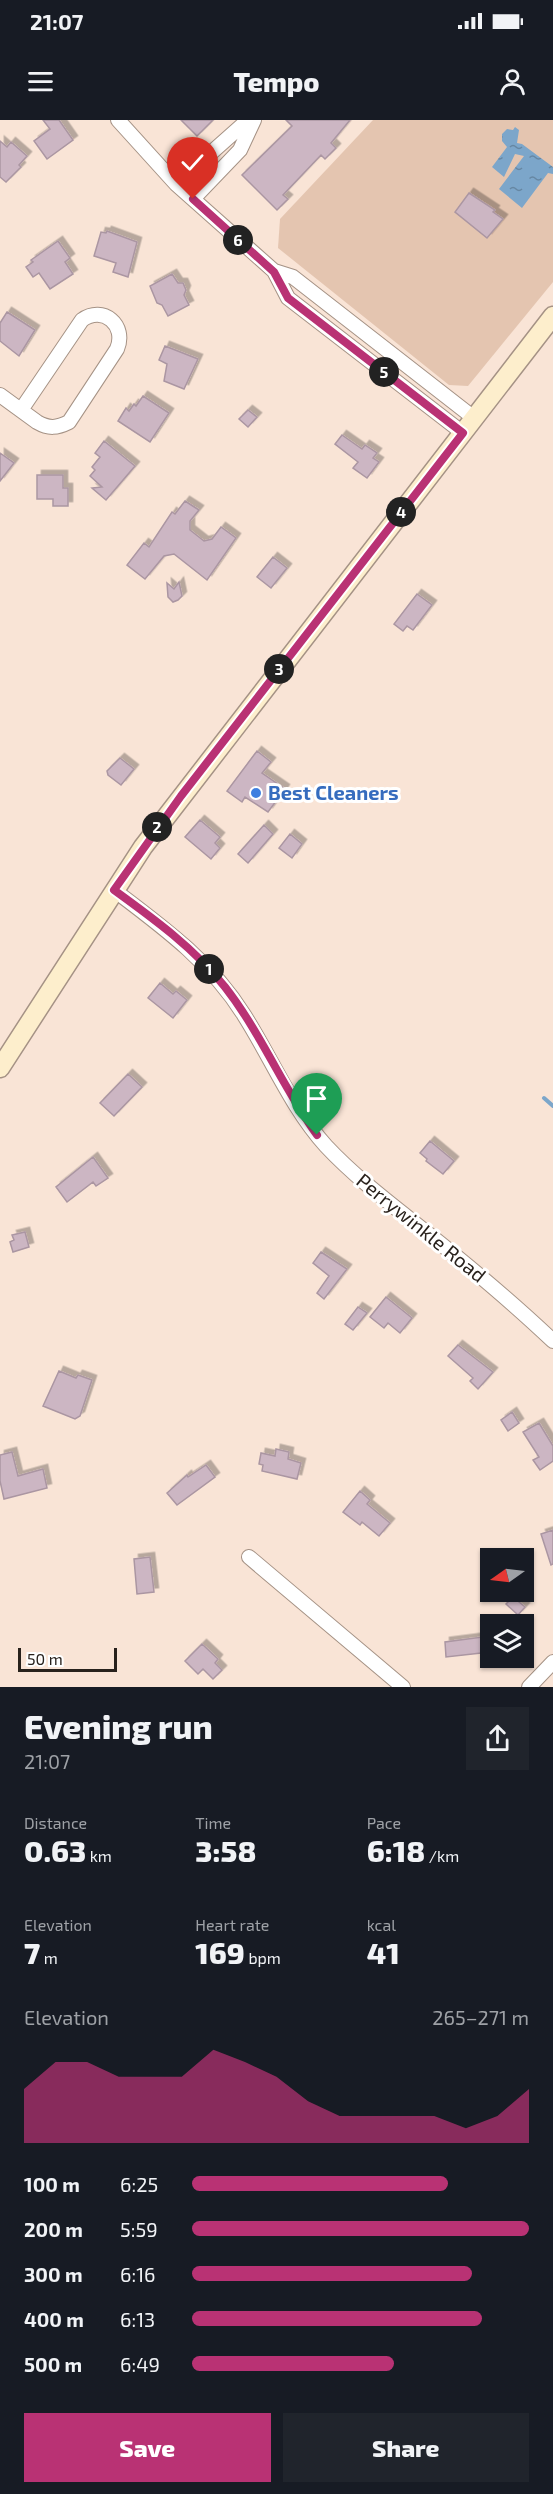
<!DOCTYPE html>
<meta charset="utf-8">
<style>
:root{--surface:#171b24;--page:#20242c;--text:#f1f3f6;--muted:#9ea1a6;--accent:#b93274}
body{margin:0;font-family:"Exo 2",sans-serif;background:var(--page);color:var(--text);height:100vh;display:flex;flex-direction:column;font-size:22px;white-space:nowrap}
*{box-sizing:border-box;margin:0}
p{font-size:20px;color:var(--muted)}
.icon{flex:none;width:33px;height:33px;fill:none;stroke:currentColor;stroke-width:2;stroke-linecap:round;stroke-linejoin:round}
.map{position:relative;height:1567px;overflow:hidden}
.sheet{display:flex;flex-direction:column;background:var(--surface);flex:1}
.sheet>*{flex:none}
.needle{width:39px;rotate:256deg}
.tools{position:absolute;left:480px;top:1428px;display:grid;gap:12px}
.tools a{display:grid;place-items:center;width:54px;height:54px;border-radius:0px;background:var(--surface);box-shadow:0 2px 4px #0004;font-size:30px}
.scale{position:absolute;left:18px;bottom:15px;width:99px;box-sizing:border-box;padding-left:6px;border:3px solid #28211c;border-top:0;font-size:16px;line-height:21px;white-space:nowrap;color:#28211c;-webkit-text-stroke:4px #fff;paint-order:stroke}
.pin{position:absolute;display:grid;place-items:center;width:51px;height:51px;color:#fff;margin:-62px -26px;border-radius:50% 50% 50% 0;rotate:-45deg;box-shadow:0 0 6px #0007}
.pin .icon{rotate:45deg}
.km{position:absolute;width:30px;height:30px;margin:-15px;border-radius:50%;background:#222;color:#fff;font-size:16px;line-height:30px;text-align:center}
.round{display:grid;place-items:center;flex:none;width:63px;height:63px;border-radius:0px;background:var(--page)}
.head{display:flex;align-items:center;justify-content:space-between;height:102px;padding:0 24px}
h1{font-size:33px;font-weight:800;line-height:45px}
.metrics{display:grid;grid-template-columns:repeat(3,1fr);gap:9px;height:102px;padding:6px 24px}
.metrics div{display:grid;align-content:center}
.metrics b{font-size:30px;font-weight:800}
.metrics small{font-size:16px;font-weight:400}
.metrics p{font-size:16px}
.chart{height:168px;padding:12px 24px}
.chart p{display:flex;justify-content:space-between}
.chart svg{width:100%;height:108px;margin-top:6px;fill:var(--accent);opacity:.7}
.action{display:flex;gap:12px;margin-top:auto;padding:12px 24px}
.action a{flex:1;height:69px;border-radius:0px;background:var(--accent);color:#fff;font-size:24px;font-weight:800;line-height:69px;text-align:center}
.action a+a{background:var(--page);color:var(--text)}
ul{padding:0 24px;list-style:none;font-size:20px}
li{display:grid;grid-template-columns:96px 72px 1fr;align-items:center;height:45px}
li i{height:15px;border-radius:8px;background:var(--accent)}
.status{display:flex;justify-content:space-between;align-items:center;height:42px;padding:0 30px;background:var(--surface);direction:ltr}
.status svg{height:16px;fill:currentColor}
header{display:flex;justify-content:space-between;align-items:center;height:78px;padding:0 24px;background:var(--surface);font-size:27px;font-weight:800}
.map>svg:first-child{display:block}
</style>
<div class="status"><b>21:07</b><svg viewBox="0 0 49 12"><path d="M0 12V9h3v3zM5 12V6h3v6zM10 12V3h3v9zM15 12V0h3v12zM26 1h20v11H26zM47 4h2v5h-2z"/></svg></div>
<header><svg class="icon" aria-label="menu" viewBox="0 0 24 24"><path d="M4 6h16M4 12h16M4 18h16"/></svg>Tempo<svg class="icon" aria-label="person" viewBox="0 0 24 24"><circle cx="12" cy="8" r="4"/><path d="M4 21q1-7 8-7t8 7"/></svg></header>
<div class="map">
<svg width="553" height="1567" viewBox="0 0 553 1567">
<defs>
<pattern id="water-ripples" width="26" height="14" patternUnits="userSpaceOnUse" patternTransform="scale(1.5)"><rect width="26" height="14" fill="#7ca6ca"/><path d="M2 4q2-2 4 0t4 0M15 11q2-2 4 0t4 0" fill="none" stroke="#6687a3"/></pattern>
<filter id="shadow"><feDropShadow dx="4.5" dy="-4.5" stdDeviation="0" flood-color="#0004"/></filter>
</defs>
<rect width="100%" height="100%" fill="#f9e4d6"/>
<!-- grass -->
<path fill="#e4c5b0" d="M373,0H553V162L468,266L449,265L278,128L280,99Z"/>
<!-- water -->
<path fill="url(#water-ripples)" d="M515,7L519,10L517,23L522,24L553,47V54L548,53L522,88L499,69L524,36L515,34L504,57L492,47L507,27L502,21V14L507,9L513,10Z"/>
<g fill="none" stroke-linecap="round" stroke-linejoin="round">
<!-- stream -->
<path stroke="#7ca6ca" stroke-width="4" d="M544,978L553,986"/>
</g>
<!-- building -->
<path fill="#ccb6c3" stroke="#ab96a2" stroke-width="1.5" filter="url(#shadow)" d="M43,0H59L73,20L47,39L34,21L50,9Z
M181,0H213L197,16Z
M286,0H350L331,23L336,28L325,39L321,35L283,75L288,79L277,90L242,55L292,6Z
M0,21L7,27L11,22L27,36L19,45L21,47L6,62L0,57Z
M469,73L495,90L493,92L503,99L487,118L455,92Z
M107,111L137,122L128,157L113,152L116,143L94,136L101,112L106,113Z
M58,121L70,138L65,142L73,154L50,169L39,153L33,157L26,147L33,142L31,140Z
M172,154L178,163H183L186,170L184,175L189,185L168,196L162,185L157,183L150,166Z
M7,192L35,210L19,236L0,221V203Z
M165,226L198,239L184,269L164,261L167,244L159,240Z
M143,276L169,293L150,322L118,301L126,288L129,291L134,284L136,286Z
M248,290L257,297L248,307L239,299Z
M342,315L362,329L365,325L377,333L373,338L379,342L367,358L353,348L358,342L335,324Z
M104,321L135,346L106,380L92,368L102,367L90,356L95,350L92,347L100,337L95,333Z
M0,333L14,343L0,361Z
M37,355H63V368H68V386H53V379H37Z
M185,381L199,390L190,401V410L204,421L212,419L221,407L236,418L207,460L174,434L164,436L145,459L127,445L144,423L149,427L172,392L175,394Z
M273,437L287,448L271,468L257,457Z
M179,462L182,476L178,480L173,482L168,477L167,463L174,469Z
M417,474L432,485L413,510L407,506L403,511L394,504Z
M257,631L271,642L262,653L285,669L268,692L245,677L242,682L227,671Z
M120,638L134,649L121,665L108,655L107,651Z
M200,700L220,717L215,723L220,728L211,739L185,717Z
M264,705L273,714L248,743L238,734Z
M290,714L302,724L292,738L279,728Z
M160,863L173,874L176,871L187,880L173,898L148,878Z
M128,954L142,967L114,996L100,983Z
M430,1021L454,1041L443,1054L426,1041L427,1039L420,1033Z
M93,1037L108,1058L96,1066L93,1062L67,1082L56,1067Z
M25,1112L29,1127L13,1132L10,1122L14,1120L12,1115Z
M321,1132L347,1149L324,1179L317,1173L329,1156L313,1143Z
M386,1177L412,1198L400,1213L388,1203L384,1208L370,1197Z
M358,1187L367,1193L353,1210L345,1204Z
M458,1225L493,1252L478,1269L470,1261L473,1258L448,1236Z
M59,1251L76,1258L78,1255L92,1260L80,1296L75,1299L43,1286Z
M512,1292L519,1303L508,1311L501,1300Z
M539,1303L553,1326V1341L540,1350L533,1340L539,1337L523,1312Z
M276,1329L289,1332L288,1339L301,1343L297,1359L262,1351L263,1345L259,1344L261,1333L275,1336Z
M12,1332L18,1356L43,1349L47,1368L4,1379L0,1361V1335Z
M206,1345L215,1357L177,1385L167,1373L187,1355L188,1357Z
M360,1371L370,1380L367,1384L390,1403L379,1416L362,1402L360,1405L343,1392Z
M553,1410V1444L551,1445L541,1414Z
M150,1437L154,1472L137,1474L134,1439Z
M513,1477L525,1487L518,1495L506,1484Z
M490,1516V1532L446,1537L445,1522Z
M202,1524L218,1539L215,1543L222,1550L213,1559L203,1549L198,1554L185,1541Z"/>
<g fill="none" stroke-linecap="round" stroke-linejoin="round">
<defs>
<path id="minor" d="M118,0L176,64L274,151L288,178L463,313
M176,64L248,0
M193,79L240,30L254,0
M274,151L293,157L474,298
M0,275L37,302C49,309 57,308 69,302L117,229C127,205 103,185 82,200L21,290
M114,770C163,807 211,842 244,895C272,939 291,987 326,1026C356,1058 392,1085 426,1112C470,1147 512,1182 553,1221
M249,1437L403,1567
M529,1567L553,1542"/>
<path id="secondary" d="M0,948L143,727L553,196"/>
</defs>
<!-- minor casing -->
<use href="#minor" stroke="#a59285" stroke-width="16"/>
<!-- secondary casing -->
<use href="#secondary" stroke="#a59285" stroke-width="21"/>
<!-- minor -->
<use href="#minor" stroke="#fff" stroke-width="14"/>
<!-- secondary -->
<use href="#secondary" stroke="#fdeecc" stroke-width="18"/>
</g>
<g fill="none" stroke-linecap="round" stroke-linejoin="round">
<defs>
<path id="route" d="M193,79L274,152L288,178L463,313L181,676L114,770C154,799 194,828 225,867C261,913 283,968 317,1015"/>
</defs>
<!-- route casing -->
<use href="#route" stroke="#fff" stroke-width="12"/>
<!-- route -->
<use href="#route" stroke="#b93274" stroke-width="8"/>
</g>
<!-- markers -->
<circle fill="#3f7fe0" stroke="#fff" stroke-width="2" cx="256" cy="673" r="6"/>
<g text-anchor="middle" stroke-width="6" stroke-linejoin="round" paint-order="stroke">
<!-- shop labels -->
<g font-size="20" font-weight="bold" fill="#366cbe" stroke="#fff" text-anchor="start">
<text x="268" y="680">Best Cleaners</text>
</g>
<!-- street labels -->
<g font-size="20" fill="#28211c" stroke="#fff">
<text transform="translate(421 1108) rotate(39)" y="7">Perrywinkle Road</text>
</g>
</g>
</svg>
<div class="tools">
<a><svg class="needle" viewBox="-14 -14 28 28"><path d="M0-13l5 13h-10z" fill="#e53935"/><path d="M0 13l5-13h-10z" fill="#9ea1a6"/></svg></a>
<a><svg class="icon" aria-label="layers" viewBox="0 0 24 24"><path d="M12 4l9 5-9 5-9-5zM3 14l9 5 9-5"/></svg></a>
</div>
<div class="scale">50 m</div>
<div class="pin" style="left:317px;top:1015px;background:#1e9e55"><svg class="icon" aria-label="arrive" viewBox="0 0 24 24"><path d="M6 21V4h12l-3 4 3 4H6"/></svg></div>
<div class="pin" style="left:193px;top:79px;background:#d93025"><svg class="icon" aria-label="check" viewBox="0 0 24 24"><path d="M5 12l5 5 9-10"/></svg></div>
<b class="km" style="left:209px;top:849px">1</b>
<b class="km" style="left:157px;top:707px">2</b>
<b class="km" style="left:279px;top:549px">3</b>
<b class="km" style="left:401px;top:392px">4</b>
<b class="km" style="left:384px;top:252px">5</b>
<b class="km" style="left:238px;top:120px">6</b>
</div>
<section class="sheet">
<div class="head"><div><h1>Evening run</h1><p>21:07</p></div><a class="round"><svg class="icon" aria-label="share" viewBox="0 0 24 24"><path d="M12 15V3M7 8l5-5 5 5M5 13v7h14v-7"/></svg></a></div>
<div class="metrics">
<div><p>Distance</p><b>0.63<small> km</small></b></div>
<div><p>Time</p><b>3:58</b></div>
<div><p>Pace</p><b>6:18<small> /km</small></b></div>
</div>
<div class="metrics">
<div><p>Elevation</p><b>7<small> m</small></b></div>
<div><p>Heart rate</p><b>169<small> bpm</small></b></div>
<div><p>kcal</p><b>41</b></div>
</div>
<div class="chart"><p><span>Elevation</span>265–271 m</p>
<svg viewBox="0 0 160 44" preserveAspectRatio="none"><path d="M0 44V22L10 11L20 11L30 17L40 17L50 17L60 6L70 11L80 17L90 27L100 33L110 33L120 33L130 33L140 38L150 33L160 22V44z"/></svg>
</div>
<ul>
<li><b>100 m</b>6:25<i style="width:76%"></i></li>
<li><b>200 m</b>5:59<i style="width:100%"></i></li>
<li><b>300 m</b>6:16<i style="width:83%"></i></li>
<li><b>400 m</b>6:13<i style="width:86%"></i></li>
<li><b>500 m</b>6:49<i style="width:60%"></i></li>
</ul>
<div class="action"><a>Save</a><a>Share</a></div>
</section>
